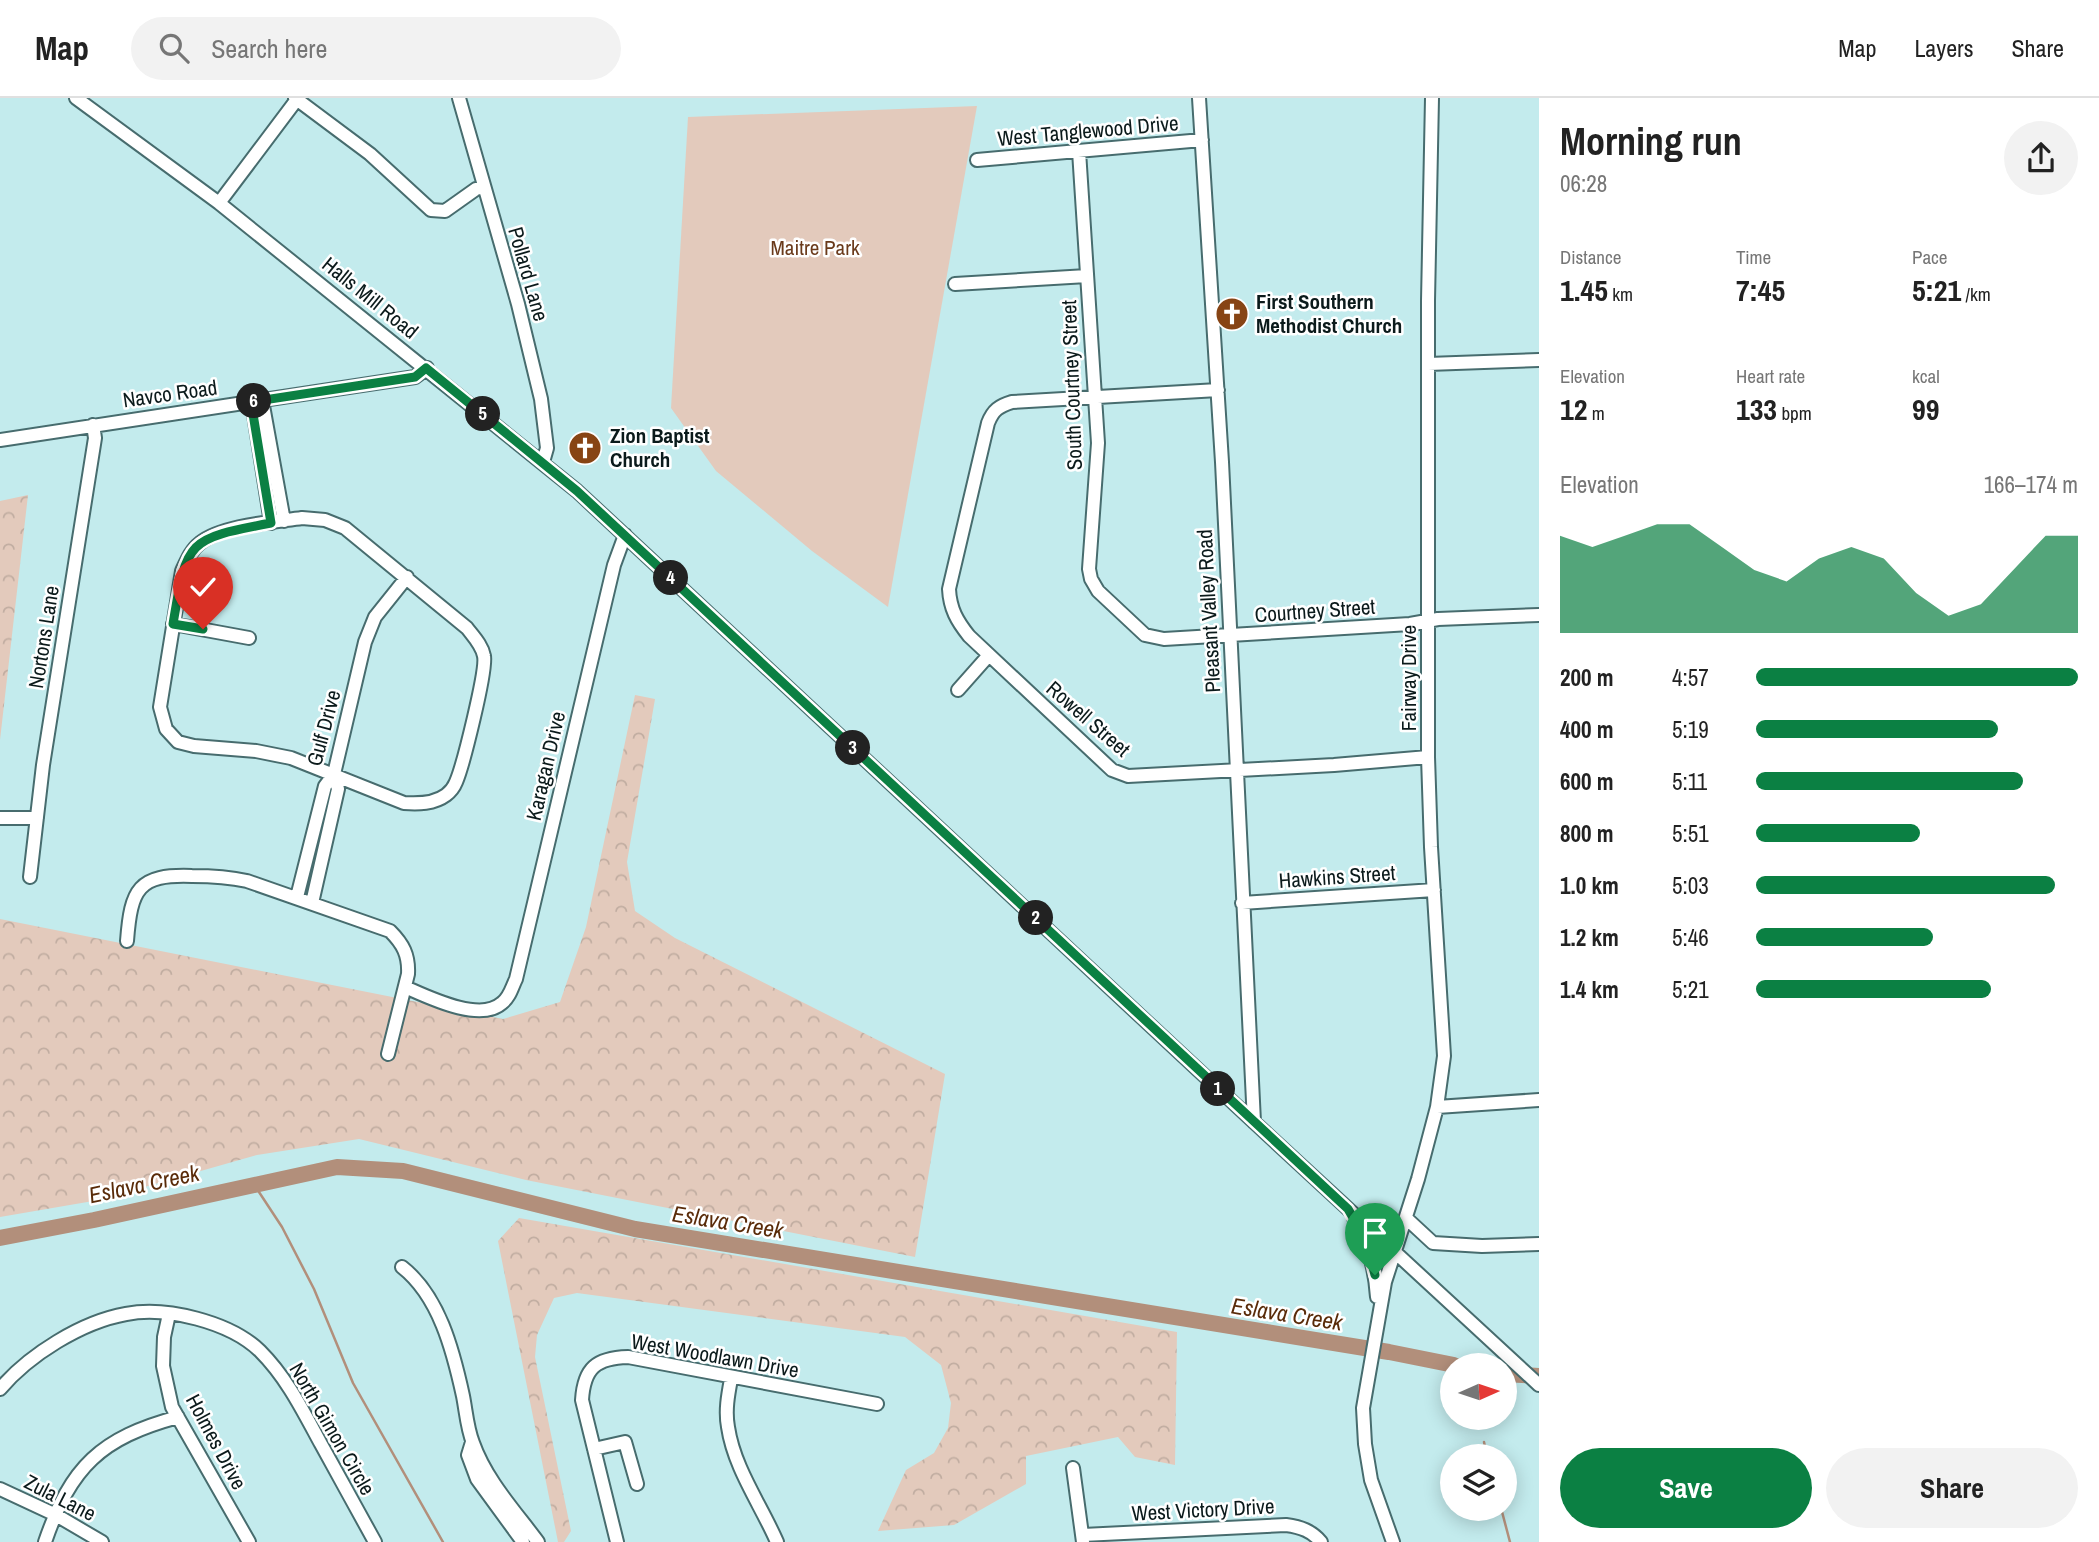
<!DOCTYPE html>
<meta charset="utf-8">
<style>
:root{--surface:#fff;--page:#f2f2f2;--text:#222;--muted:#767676;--line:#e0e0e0;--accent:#0b8043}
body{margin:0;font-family:"Archivo Narrow",sans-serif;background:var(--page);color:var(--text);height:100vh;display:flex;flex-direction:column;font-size:26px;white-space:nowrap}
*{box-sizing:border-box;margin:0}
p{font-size:23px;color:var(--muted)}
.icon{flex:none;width:38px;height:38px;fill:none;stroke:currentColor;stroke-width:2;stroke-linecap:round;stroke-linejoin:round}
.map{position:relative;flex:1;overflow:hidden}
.details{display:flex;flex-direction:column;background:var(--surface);width:560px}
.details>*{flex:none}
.needle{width:46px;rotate:87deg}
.buttons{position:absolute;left:1440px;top:1255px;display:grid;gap:14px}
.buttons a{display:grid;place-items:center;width:77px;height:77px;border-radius:50%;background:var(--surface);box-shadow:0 4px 18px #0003;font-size:35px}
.pin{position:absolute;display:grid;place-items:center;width:60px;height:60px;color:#fff;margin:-72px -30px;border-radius:50% 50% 50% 0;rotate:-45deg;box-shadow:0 0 7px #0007}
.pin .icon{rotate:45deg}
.km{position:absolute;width:35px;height:35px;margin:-18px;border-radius:50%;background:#222;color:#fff;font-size:19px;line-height:35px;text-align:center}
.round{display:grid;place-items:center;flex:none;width:74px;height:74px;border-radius:37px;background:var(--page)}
.head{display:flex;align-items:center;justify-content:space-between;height:119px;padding:0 21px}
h1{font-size:38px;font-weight:700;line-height:52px}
.stats{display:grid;grid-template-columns:repeat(3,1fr);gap:10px;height:119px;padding:7px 21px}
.stats div{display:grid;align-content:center}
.stats b{font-size:30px;font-weight:700}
.stats small{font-size:19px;font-weight:400}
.stats p{font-size:19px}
.chart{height:196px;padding:14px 21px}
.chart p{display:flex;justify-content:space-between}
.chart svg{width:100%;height:126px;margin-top:7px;fill:var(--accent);opacity:.7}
.primary-button{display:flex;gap:14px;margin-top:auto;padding:14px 21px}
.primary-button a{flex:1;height:80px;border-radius:42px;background:var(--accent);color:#fff;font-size:28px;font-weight:700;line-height:80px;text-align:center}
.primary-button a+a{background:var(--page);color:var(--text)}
ul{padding:0 21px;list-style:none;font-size:23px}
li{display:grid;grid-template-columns:112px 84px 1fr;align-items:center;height:52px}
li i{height:18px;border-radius:9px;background:var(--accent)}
header{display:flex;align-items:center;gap:42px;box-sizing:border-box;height:98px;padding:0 35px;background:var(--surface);border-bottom:2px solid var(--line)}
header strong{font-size:33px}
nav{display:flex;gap:38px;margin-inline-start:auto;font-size:24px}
.search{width:490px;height:63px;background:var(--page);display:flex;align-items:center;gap:18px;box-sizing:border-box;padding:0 24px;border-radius:38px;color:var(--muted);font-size:26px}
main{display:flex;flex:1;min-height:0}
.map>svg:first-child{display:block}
</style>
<header>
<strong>Map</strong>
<div class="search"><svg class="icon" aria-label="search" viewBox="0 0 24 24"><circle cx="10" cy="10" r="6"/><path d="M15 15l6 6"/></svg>Search here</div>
<nav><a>Map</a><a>Layers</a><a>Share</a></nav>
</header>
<main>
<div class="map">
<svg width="1539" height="1444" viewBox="0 0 1539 1444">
<defs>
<pattern id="forest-crowns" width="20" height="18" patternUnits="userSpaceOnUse" patternTransform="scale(1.75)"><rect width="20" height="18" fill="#e3cabc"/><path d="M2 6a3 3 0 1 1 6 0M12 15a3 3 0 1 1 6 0" fill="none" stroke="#c1ada1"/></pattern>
</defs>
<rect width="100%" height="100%" fill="#c3ebed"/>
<!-- forest -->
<path fill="url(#forest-crowns)" d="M28,397L0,642V403Z
M635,597L655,601L627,764L635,813L675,840L945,976L915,1159L526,1082L359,1041L257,1057L99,1102L0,1119V821L503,921L560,904L586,829Z
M519,1120L1177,1234L1175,1367L1135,1359L1118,1339L1026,1358V1386L954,1427L878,1433L906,1372L934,1355L948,1330L951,1305L941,1267L905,1239L577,1195L554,1200L537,1237L535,1259L571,1433L564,1444H558L498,1143Z"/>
<!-- park -->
<path fill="#e3cabc" d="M977,8L888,509L812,453L716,373L671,310L688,19Z"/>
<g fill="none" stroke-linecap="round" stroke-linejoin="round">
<!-- stream -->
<path stroke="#b28f7b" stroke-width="2.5" d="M255,1088L282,1129L314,1191L353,1285L443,1444
M1450,1266L1452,1274
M1484,1344L1487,1358
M1501,1410L1510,1444"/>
<!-- river -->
<path stroke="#b28f7b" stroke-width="16" d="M0,1140L94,1122L337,1069L403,1073L635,1131L1389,1254L1454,1267
M1505,1276L1539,1278"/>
<defs>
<path id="minor" d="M76,0L219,105L577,393L1254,1024L1539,1287
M295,0L370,56L431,112L445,113L476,91L483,89
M459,0L518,206L541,301L547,350L543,364
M1199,0L1222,364L1254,1024
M1079,53L1098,345L1089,471L1091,481L1098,493L1145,537L1164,541L1410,526L1438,521L1539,517
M977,62L1202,42
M219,105L298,0
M955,186L1087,178
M1428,266L1539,262
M1218,292L1012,304C999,308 993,312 988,325L949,491C950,511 957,523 969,538L1112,672L1128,678L1334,667L1428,659
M262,302L284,423
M252,304L271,425
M0,342L415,279L427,270
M302,420L325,422L345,430L467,530C473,538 482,547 484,558C487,572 463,668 456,684C454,689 450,694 446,697C434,706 418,706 404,705L291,660L256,653L194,648L178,644L166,631L160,609L182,473C187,462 191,452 200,445C222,427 274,424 302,420Z
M173,526L249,540
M958,592L989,557
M0,720H37
M30,779L43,667L95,340L93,327
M297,799L325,688L334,676L365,544L375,519L407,479
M312,805L338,691L334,676
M1242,805L1434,792
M127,843C131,791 138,776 192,778C211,778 229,779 247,783L390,833C403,846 409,857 408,876L388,956
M405,889C428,899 480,925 502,905C510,899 512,889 516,881L614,467L625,437
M1437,1009L1539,1002
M1354,1120C1368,1146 1375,1169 1377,1199
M1406,1120L1433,1145L1482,1148L1539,1146
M402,1169C439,1198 453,1252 463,1298C466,1313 467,1330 473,1345C486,1382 515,1413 538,1444
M169,1216L164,1239L163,1268L172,1309L249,1444
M731,1281C728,1297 725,1313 728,1329C734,1370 761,1407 777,1444
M0,1291C29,1257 81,1224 126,1216C166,1208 230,1224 260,1253C287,1280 303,1313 321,1346C339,1379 357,1411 375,1444
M472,1344L468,1357L477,1381L523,1444
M594,1351L625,1344L637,1386
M1073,1370L1083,1444
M0,1391L56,1417L102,1444
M1083,1437L1286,1427C1301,1429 1312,1433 1321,1444
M45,1444C71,1368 101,1340 178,1319
M617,1444L582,1302C584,1270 596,1260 628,1259L877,1306
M1393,1444L1371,1382L1365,1346L1363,1310L1385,1184L1418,1081L1437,1009L1444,958L1431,749L1428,659V203L1432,0"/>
</defs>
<!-- minor casing -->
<use href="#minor" stroke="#476c6e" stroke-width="16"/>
<!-- minor -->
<use href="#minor" stroke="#fff" stroke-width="12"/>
</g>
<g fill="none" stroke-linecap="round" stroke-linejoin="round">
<defs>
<path id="route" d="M203,531L173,526C187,442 186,441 271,425L251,304L415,279L426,270L577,393L1348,1111L1366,1142L1375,1177"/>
</defs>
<!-- route casing -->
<use href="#route" stroke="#fff" stroke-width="14"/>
<!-- route -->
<use href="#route" stroke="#0b8043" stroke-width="9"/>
</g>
<!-- icons -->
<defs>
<symbol id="church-disc" viewBox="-11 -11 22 22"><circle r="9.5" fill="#874414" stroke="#fff"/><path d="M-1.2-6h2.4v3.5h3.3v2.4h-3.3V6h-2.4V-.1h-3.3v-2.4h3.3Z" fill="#fff"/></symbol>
</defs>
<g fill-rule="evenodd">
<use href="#church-disc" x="1213" y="197" width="38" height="38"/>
<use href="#church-disc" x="566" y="331" width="38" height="38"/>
</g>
<g text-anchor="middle" stroke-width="5" stroke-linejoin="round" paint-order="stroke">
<!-- street labels -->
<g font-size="21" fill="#0b1a1b" stroke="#fff">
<text transform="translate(1088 33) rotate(-5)" y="7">West Tanglewood Drive</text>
<text transform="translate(528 176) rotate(74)" y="7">Pollard Lane</text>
<text transform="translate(370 200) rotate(39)" y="7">Halls Mill Road</text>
<text transform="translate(1072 287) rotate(-92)" y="7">South Courtney Street</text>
<text transform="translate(170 296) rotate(-8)" y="7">Navco Road</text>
<text transform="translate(1209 513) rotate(-93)" y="7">Pleasant Valley Road</text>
<text transform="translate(1315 513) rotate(-4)" y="7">Courtney Street</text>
<text transform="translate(44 539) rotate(-81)" y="7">Nortons Lane</text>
<text transform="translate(1409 580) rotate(-90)" y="7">Fairway Drive</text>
<text transform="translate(1088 621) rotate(41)" y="7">Rowell Street</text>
<text transform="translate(324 630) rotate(-75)" y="7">Gulf Drive</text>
<text transform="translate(546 668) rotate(-77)" y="7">Karagan Drive</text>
<text transform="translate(1337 779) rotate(-4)" y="7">Hawkins Street</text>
<text transform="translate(715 1258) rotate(10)" y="7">West Woodlawn Drive</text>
<text transform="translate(332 1331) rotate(60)" y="7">North Gimon Circle</text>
<text transform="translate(216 1344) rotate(62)" y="7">Holmes Drive</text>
<text transform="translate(60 1400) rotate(27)" y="7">Zula Lane</text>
<text transform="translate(1203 1412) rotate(-3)" y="7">West Victory Drive</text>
</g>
<!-- park labels -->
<g font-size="21" fill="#6a3a1b" stroke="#fff">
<text x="815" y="157">Maitre Park</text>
</g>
<!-- poi labels -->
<g font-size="21" font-weight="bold" fill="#0b1a1b" stroke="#fff" text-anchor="start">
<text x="1256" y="211">First Southern<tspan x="1256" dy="24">Methodist Church</tspan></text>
<text x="610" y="345">Zion Baptist<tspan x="610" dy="24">Church</tspan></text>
</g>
<!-- water labels -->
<g font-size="23" font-style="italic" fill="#592b09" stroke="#fff">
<text transform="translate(144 1086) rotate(-12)" y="8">Eslava Creek</text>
<text transform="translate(728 1124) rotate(9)" y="8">Eslava Creek</text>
<text transform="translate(1287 1216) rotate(9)" y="8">Eslava Creek</text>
</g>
</g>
</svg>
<div class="buttons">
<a><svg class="needle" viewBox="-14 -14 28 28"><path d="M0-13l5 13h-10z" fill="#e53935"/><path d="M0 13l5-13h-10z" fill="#767676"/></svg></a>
<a><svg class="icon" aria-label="layers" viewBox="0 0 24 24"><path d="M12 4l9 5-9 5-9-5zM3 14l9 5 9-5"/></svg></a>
</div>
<div class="pin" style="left:1375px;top:1177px;background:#1e9e55"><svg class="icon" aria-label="arrive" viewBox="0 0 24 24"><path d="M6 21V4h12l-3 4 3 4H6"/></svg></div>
<div class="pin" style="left:203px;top:531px;background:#d93025"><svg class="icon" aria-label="check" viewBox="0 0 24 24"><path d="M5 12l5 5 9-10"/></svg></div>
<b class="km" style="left:1218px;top:991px">1</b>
<b class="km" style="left:1036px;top:820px">2</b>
<b class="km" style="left:853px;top:650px">3</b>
<b class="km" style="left:671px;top:480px">4</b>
<b class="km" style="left:483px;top:316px">5</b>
<b class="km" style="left:254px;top:303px">6</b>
</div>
<section class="details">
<div class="head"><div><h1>Morning run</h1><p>06:28</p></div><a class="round"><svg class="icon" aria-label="share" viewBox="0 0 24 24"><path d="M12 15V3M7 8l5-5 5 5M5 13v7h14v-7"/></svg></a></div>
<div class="stats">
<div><p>Distance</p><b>1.45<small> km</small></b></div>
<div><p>Time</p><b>7:45</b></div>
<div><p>Pace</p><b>5:21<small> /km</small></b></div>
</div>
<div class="stats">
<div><p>Elevation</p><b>12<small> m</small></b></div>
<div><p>Heart rate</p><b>133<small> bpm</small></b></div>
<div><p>kcal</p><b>99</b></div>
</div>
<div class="chart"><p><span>Elevation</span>166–174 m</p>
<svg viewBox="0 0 160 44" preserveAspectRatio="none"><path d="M0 44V10L10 14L20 10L30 6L40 6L50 14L60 22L70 26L80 18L90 14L100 18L110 30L120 38L130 34L140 22L150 10L160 10V44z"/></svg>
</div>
<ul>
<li><b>200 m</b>4:57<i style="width:100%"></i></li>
<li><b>400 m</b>5:19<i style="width:75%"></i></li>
<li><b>600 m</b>5:11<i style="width:83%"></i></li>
<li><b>800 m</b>5:51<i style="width:51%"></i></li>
<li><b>1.0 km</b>5:03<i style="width:93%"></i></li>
<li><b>1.2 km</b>5:46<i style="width:55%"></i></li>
<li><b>1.4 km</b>5:21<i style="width:73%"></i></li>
</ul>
<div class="primary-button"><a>Save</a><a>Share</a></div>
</section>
</main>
